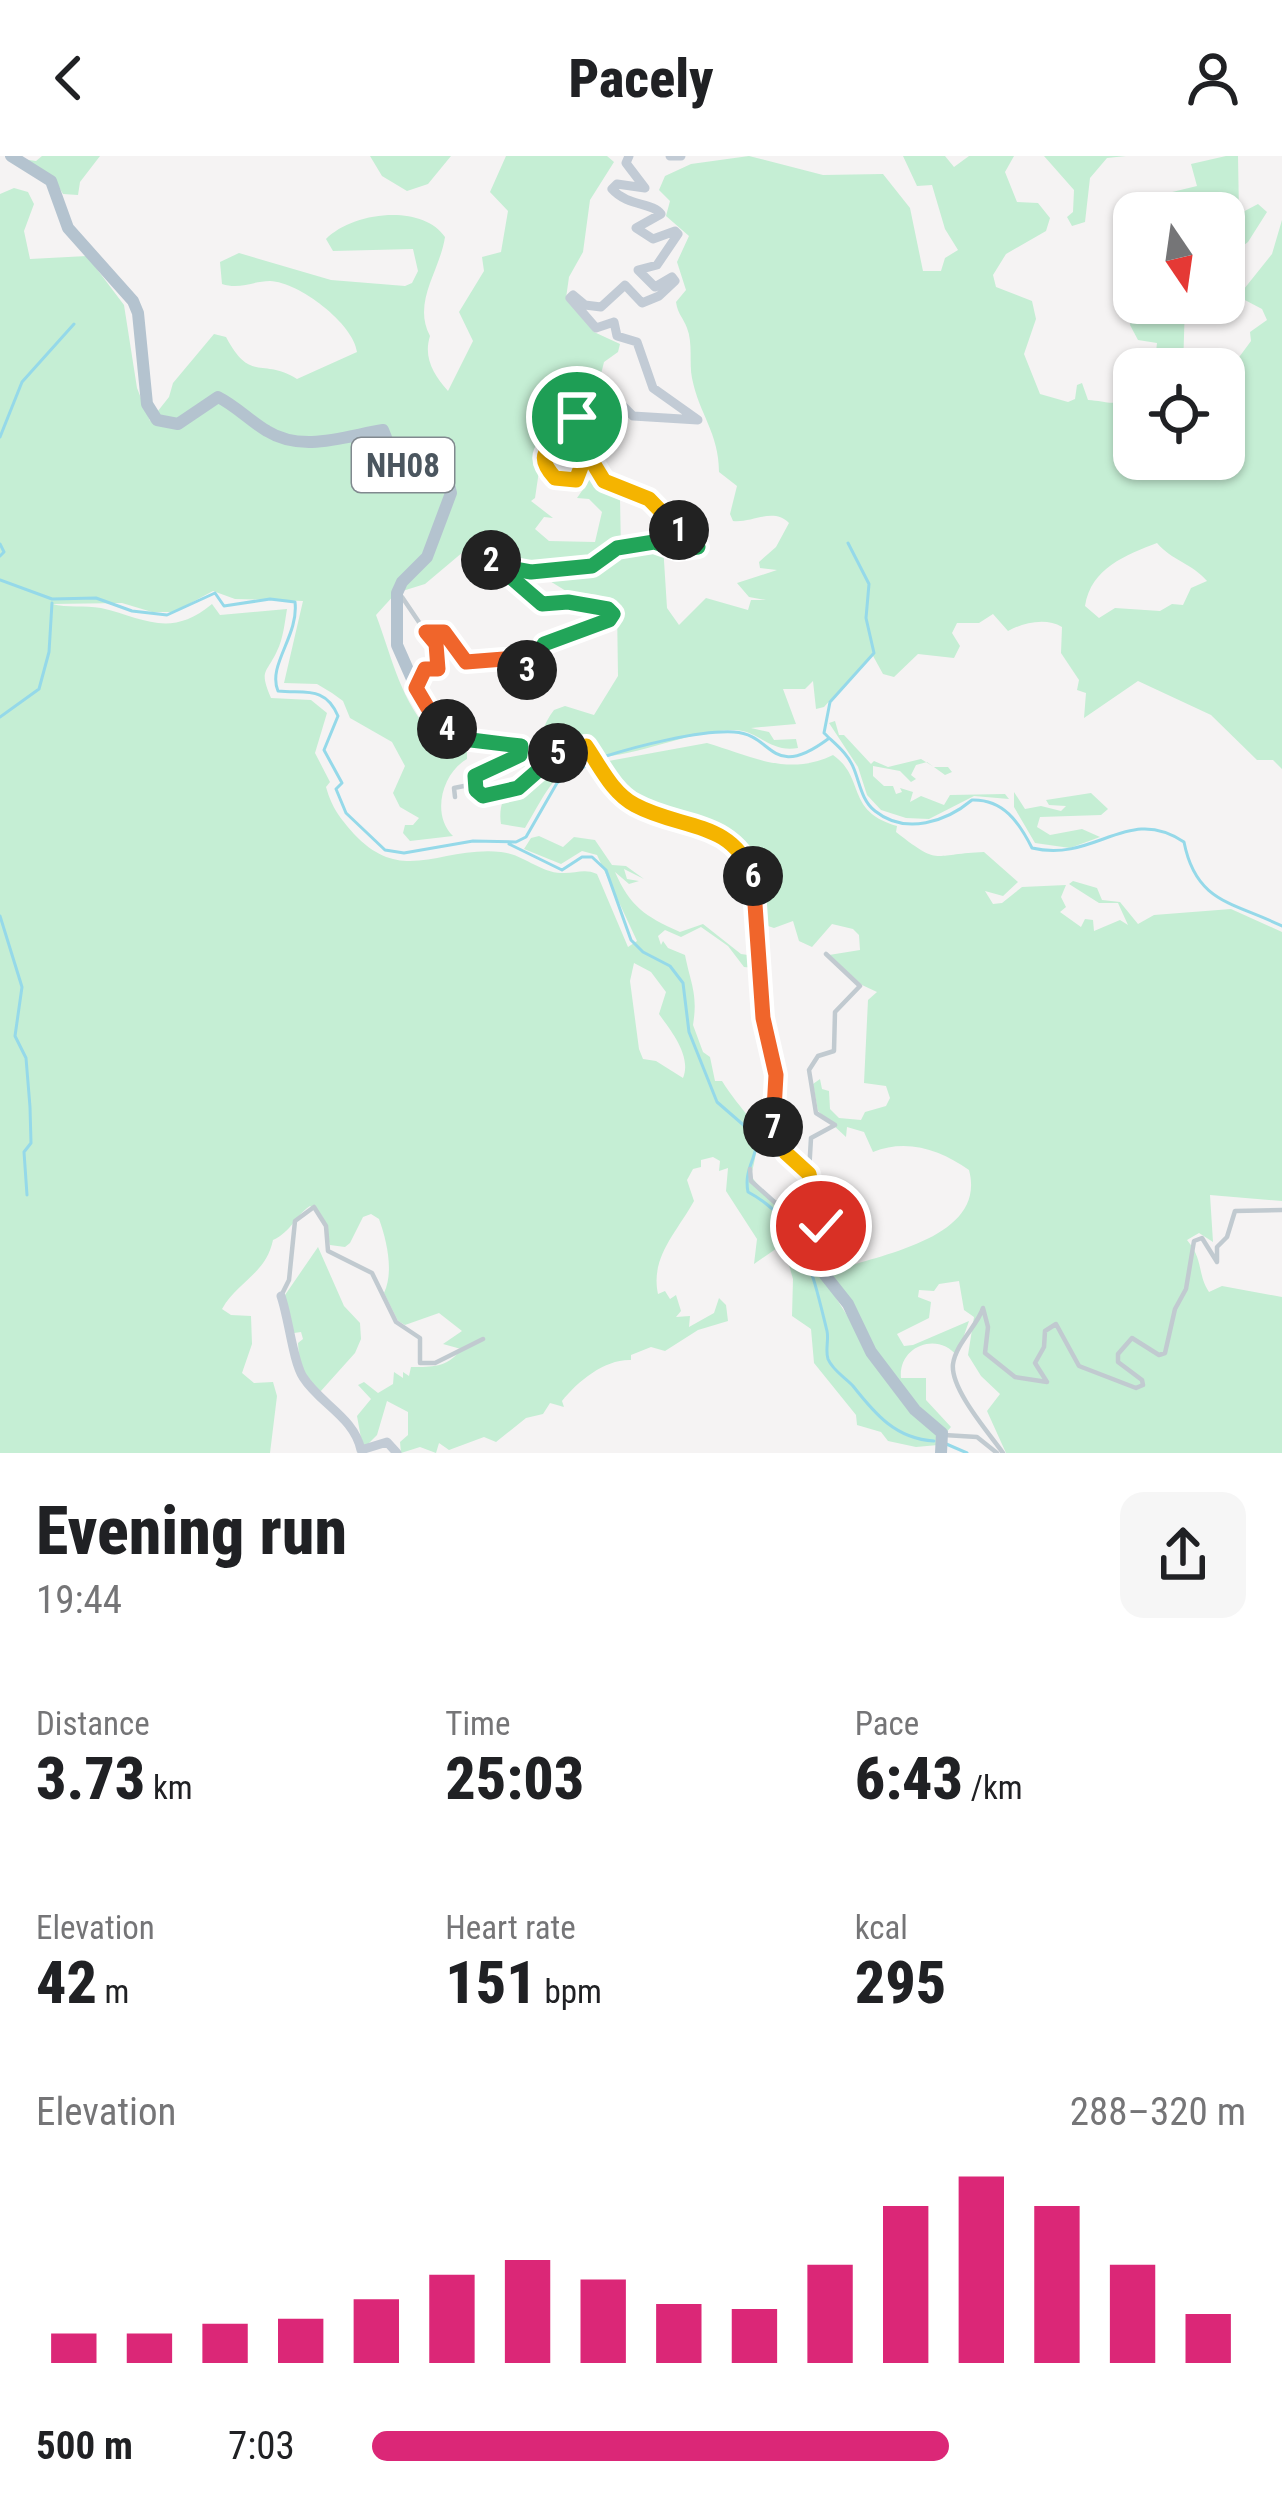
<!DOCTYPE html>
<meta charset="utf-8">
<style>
:root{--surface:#fff;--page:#f6f6f6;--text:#202124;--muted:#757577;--accent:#db2777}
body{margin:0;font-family:"Roboto Condensed",sans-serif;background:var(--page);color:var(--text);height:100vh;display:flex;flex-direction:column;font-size:45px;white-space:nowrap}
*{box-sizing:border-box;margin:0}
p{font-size:39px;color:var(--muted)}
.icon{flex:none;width:66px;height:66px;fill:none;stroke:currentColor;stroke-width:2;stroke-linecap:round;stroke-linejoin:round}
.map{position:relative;height:1297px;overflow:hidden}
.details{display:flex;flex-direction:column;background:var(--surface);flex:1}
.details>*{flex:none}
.needle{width:78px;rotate:167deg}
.controls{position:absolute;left:1113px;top:36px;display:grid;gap:24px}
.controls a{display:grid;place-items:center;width:132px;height:132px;border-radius:24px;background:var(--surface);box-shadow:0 3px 9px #0004;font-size:60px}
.pin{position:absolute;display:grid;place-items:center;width:102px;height:102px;color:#fff;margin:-51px;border:6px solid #fff;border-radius:50%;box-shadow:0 3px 12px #0007}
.km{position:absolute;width:60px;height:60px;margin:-30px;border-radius:50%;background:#222;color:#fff;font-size:33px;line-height:60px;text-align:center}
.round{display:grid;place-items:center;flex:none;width:126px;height:126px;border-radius:24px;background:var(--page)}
.headline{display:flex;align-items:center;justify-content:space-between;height:204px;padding:0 36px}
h1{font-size:66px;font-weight:800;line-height:90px}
.metrics{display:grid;grid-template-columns:repeat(3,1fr);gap:18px;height:204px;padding:12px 36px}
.metrics div{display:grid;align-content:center}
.metrics b{font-size:60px;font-weight:800}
.metrics small{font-size:33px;font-weight:400}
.metrics p{font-size:33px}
.chart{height:336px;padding:24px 36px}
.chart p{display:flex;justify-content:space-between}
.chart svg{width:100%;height:216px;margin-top:12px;stroke:var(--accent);stroke-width:6}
ul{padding:0 36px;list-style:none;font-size:39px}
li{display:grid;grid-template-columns:192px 144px 1fr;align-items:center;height:90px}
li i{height:30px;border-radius:15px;background:var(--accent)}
header{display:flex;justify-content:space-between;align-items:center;height:156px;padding:0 36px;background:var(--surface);font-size:54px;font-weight:800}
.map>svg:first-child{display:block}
</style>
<header><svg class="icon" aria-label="back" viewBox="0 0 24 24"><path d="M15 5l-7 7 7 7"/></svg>Pacely<svg class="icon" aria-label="person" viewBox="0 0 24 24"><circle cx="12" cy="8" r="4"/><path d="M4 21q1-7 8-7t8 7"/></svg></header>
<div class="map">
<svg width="1282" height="1297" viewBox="0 0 1282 1297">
<rect width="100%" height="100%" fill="#f5f3f3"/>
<!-- green -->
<path fill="#c5eed4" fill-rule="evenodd" d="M42,0H100L80,26L78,39L63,38L55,25L22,3L36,5Z
M370,0H451L428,28L407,35L382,20Z
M506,0H607L614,6L590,44L583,96L569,121L566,142L594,176L620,188L618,196L604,206L600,222L576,214L562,218L552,242L574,269L543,288L535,342L531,345L553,362L544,361L535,373L549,385L595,386L602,356L589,343L577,342L593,319L600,334L620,342L621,395L638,396L653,388L663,389L667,452L679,469L706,442L748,454L751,444H766L749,441L737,427L777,414L760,412L759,406L776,391L789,367C773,351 753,367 733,365L730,358L737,330L719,316C719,277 699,258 692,222C689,207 693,187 687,172C683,161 678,159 676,146L686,134L677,106L689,80L666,60L670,45L659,34L665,20L691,8L749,0L823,19L883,18L910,52L923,115H941L945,102L958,94L945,73L932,29L917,30L903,0H945L954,11L969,0H1014L1005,16L1017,46L1038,47L1050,62L1046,75L1006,98L993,119L996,131L1032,145L1036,163L1024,198L1040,238L1068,246L1075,243L1077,229L1082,227L1088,244C1108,245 1118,253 1134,236V303H1224V213H1219L1237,204L1251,185L1250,176L1267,164L1262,153L1241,142L1227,146L1233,132L1244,133L1272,98L1282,64V613L1273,604H1257L1211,559L1138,525L1084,562L1086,537L1077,534L1079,524L1061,497L1062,471C1046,461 1022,467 1008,475L993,458L979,467H957L952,477L960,490L954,502L918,498L894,521L883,518L872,498L824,551L816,553L813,525L805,533H783L796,568L751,572L769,576L774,584L796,583L798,592C770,597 759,575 736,574C693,572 623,607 586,600C553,616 543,642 525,672L501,668C496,639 519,620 532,598C540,584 543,568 554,554L565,550L594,559L618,520L617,452L598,439L566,435L493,390L463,396L425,428L396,437L376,459C394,507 399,542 435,582L459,585L467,594V603C442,617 431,659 453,680L410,685L403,677L405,669H413L419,662L400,651L393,637L405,610L392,586L350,562L343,545L332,537L317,528L284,527L303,445L235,443L213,435L174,456H152L122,447L52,448C67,452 85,449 101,452C144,462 170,483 212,448L220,459L287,453C285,465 283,484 277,495C266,519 259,513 271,542L311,544L327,557L315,597L330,626L326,631C332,652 340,662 354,678C403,730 440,690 501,696C523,698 539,716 561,717C575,718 584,712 597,718L628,791L637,785L597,699L582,695L561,708L524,693L531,682L539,680L563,691L574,681L595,684L612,709L626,710L644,723L624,713L627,723L639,725L629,728L615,716C630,750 644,760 680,776L703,768L741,798L755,800V812L744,811L728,790L701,771L681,781L665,774L658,780L661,789L663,785L668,792L685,799C691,829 698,838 693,869L703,896L710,901L715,925H722C751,971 766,962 751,1020L765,1038L793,1054L806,1029L805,1019C821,1048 811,1079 821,1110C834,1155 910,1238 941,1278L938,1289L916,1291L888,1285L881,1276L857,1269L856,1259L814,1207L811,1173L792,1160L793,1123L783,1088L754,1108L757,1083L726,1035L728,1012L719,1015L720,1005L713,1001L701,1004V1011L693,1013L687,1024L694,1045C677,1076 650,1101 658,1138L665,1135L670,1143L676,1139L681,1155L676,1161L690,1160L689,1171L714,1157L719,1142L726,1149L728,1165L698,1174L665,1195L651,1191L631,1199V1204C605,1203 578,1225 562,1245L564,1251L550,1247L543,1258L526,1262L496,1286L484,1281L449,1294L439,1287L436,1297L420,1291L401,1297L400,1286L408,1279V1256L387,1245L377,1279L363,1293L357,1260L371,1243L358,1229L364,1226L378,1237L393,1228L394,1216L403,1222V1216L409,1220L411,1211C431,1211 448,1212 461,1193L443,1188L462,1175L439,1157L405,1169L398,1165L384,1137C394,1116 387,1085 379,1063L371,1058L363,1061L350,1087L345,1091L330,1089L322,1060L310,1050C294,1061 291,1076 273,1084C266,1118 238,1125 222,1153L231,1159L251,1160L252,1188L242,1217L254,1227L273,1226L277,1240L270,1297H0V38L14,32L28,36L34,48L24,75L30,103L87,100L124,149L137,232L150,265L169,241L173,227L214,178L226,181C251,228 262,201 297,223L357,196C354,168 299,126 270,125C253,125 240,134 222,128L220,106L239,97L331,124L405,130L412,127L418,115L413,93L333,95L326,83C352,56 422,47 445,81C440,115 412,146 430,180C423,202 434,219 448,235L473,185L459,156L484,115L482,101L501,96L508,55L490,36ZM1157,387C1171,404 1193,408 1207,425L1191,432L1183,449L1172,448L1160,455L1115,452L1099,462L1085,450C1091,412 1126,399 1157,387ZM634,807L651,816L666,836L659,858C671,875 692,900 683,922L656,905L643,903L639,893L630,825Z
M1044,0H1126L1107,2L1090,22L1085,66L1072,70L1067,61L1073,56L1074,34Z
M1226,0H1238L1239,58L1258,48L1267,56L1248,86L1228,101L1224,103V57H1135L1137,50L1163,46L1164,38L1197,30L1191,8Z
M1135,147H1151L1155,153L1162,147H1185L1183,213H1148L1155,205L1157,187L1138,184L1130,169Z
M835,565L839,579H844L871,608L874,605L888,611L921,603L934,611H948L952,616L945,619L927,606L916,609L911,619L916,623L911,626L900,615L873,610V620L884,630H893L896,638L902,636L900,632L913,636L910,646L921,640L944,649L950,639L1005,638L1009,643L974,640L929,663L906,662L881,654L867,639L858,611L829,567Z
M707,587C751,600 788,621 833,599C866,622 845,655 897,670L896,676C941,711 930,698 984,696L1018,726L1003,740L985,735L993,748L1002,747L1022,731L1066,729L1061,741L1066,751L1060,756L1081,771L1085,763L1093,764L1094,775L1120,764L1128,769L1118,747H1099L1069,728L1073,725L1097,732L1102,744L1120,746L1138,768L1154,759L1231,753L1282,776V1045L1210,1039L1213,1086L1199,1077L1187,1084C1204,1104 1197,1118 1209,1136L1222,1130L1282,1141V1297H1006L987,1255L1000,1238L981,1220L968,1199L974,1161L964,1154L959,1125L939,1128L934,1135L919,1134L918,1141L931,1146L929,1162L897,1178L904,1190L913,1189L969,1165L957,1200C938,1175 898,1190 901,1222H926V1244L951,1271L943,1280L888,1216L829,1117C872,1099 988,1085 969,1014C941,994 907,982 873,996L864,976L847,971L846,981L818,955L813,928L820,923L822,933L829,935L830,953L839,962L861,964L865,956L886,950L890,942L886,930L864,927L868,844L877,836L862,829L829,799L860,794L859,779L853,773L832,768L812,791L799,785L793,765L774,772L762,768C760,731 755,703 726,677L634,644L603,606Z
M1014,636L1025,653L1041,650L1061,655L1066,650L1049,649L1046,644L1091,637L1108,653L1101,659L1040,661L1037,671L1050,679L1082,673L1100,681L1070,692L1035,687L1014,651Z
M318,1091L344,1150L360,1167L361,1183L355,1197L320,1236L300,1215L298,1187L303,1183L301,1176L294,1177L283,1142Z"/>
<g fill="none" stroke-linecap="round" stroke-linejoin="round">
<!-- stream -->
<path stroke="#95d9e9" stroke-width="3" d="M0,281L22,226L74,168
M848,387L869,428L866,462L874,497L830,546L824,577C835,588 848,597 854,613C860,628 862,645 875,655C906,680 947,665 972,644C1003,643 1019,666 1032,692C1096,707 1127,648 1184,686C1196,747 1233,746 1282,770
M0,388L4,396L0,400
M0,424L52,443L96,442L132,455L167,459L215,437L224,450L270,443L295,446C299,480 267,509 278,535C304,538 325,529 338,560L324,594L342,627L336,633L346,657L385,694L404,697L473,685L516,686L526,681L557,627L589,608
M0,561L39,533L49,496L52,447
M603,601C637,590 700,574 734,576C774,578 770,626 828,583
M509,688L562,714L582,701H592L606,714L631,784L643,796L670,810L683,827L689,876L717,946L755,979C760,1001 743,1011 748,1036C803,1065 813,1118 827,1175C829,1184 825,1194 828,1203C833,1215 845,1221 853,1230C875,1258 896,1283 934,1285
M0,760L22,831L15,880L26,902L30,951L31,987L24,996L27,1039
M944,1287L967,1297"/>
<!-- street -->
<path stroke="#c1cad0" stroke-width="4.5" d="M402,441L425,475
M455,641L454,632L474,628
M750,1013L751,1025L791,1061H797L808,1028
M809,1016L811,982L835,969L816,957L809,914L818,900L834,895L835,856L860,830L826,798
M281,1140L289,1124L295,1065L314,1051L326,1070L328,1095L372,1117L396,1166L420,1182V1207H435L483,1183
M944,1279L977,1281L997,1297
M1003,1297C989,1277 950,1233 953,1208C956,1187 978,1169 983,1152L988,1171L985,1197L1015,1221L1047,1226L1035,1207L1044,1191L1045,1175L1056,1168L1079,1210L1136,1232L1143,1229L1142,1224L1118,1206V1198L1132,1182L1159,1199L1165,1197L1175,1153L1186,1133L1194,1085L1202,1082L1217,1106V1091L1227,1081L1235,1055L1282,1054"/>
<!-- secondary -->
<path stroke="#c2cbd5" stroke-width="9" d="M670,0H681
M416,532L425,513H438L436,488L425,478L429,474L444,476L466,507L504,504L524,514L533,512L545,489L612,462L608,453L567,447L541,448L501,417L492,401L509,412L531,416L592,410L617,392L654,385L684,395L698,391L649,343L604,325L594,304L583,306L576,324L555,322L547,307L549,288L570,281L580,266L556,244L558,238L580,244L591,242L607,251H624L633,260L698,264L653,232L637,186L617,180L614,166L596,172L570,142L573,139L585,149L601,151L625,129L642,147L659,140L675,125L672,121L655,131L638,114L657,109L678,78L675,75L653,83L636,72L661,58C652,46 628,51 612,33L617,28L645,32L626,7L629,0
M281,1140C289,1163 293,1206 303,1221C320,1248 354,1261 361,1294L387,1286L397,1297"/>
<!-- primary -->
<path stroke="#b4c3cf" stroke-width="12" d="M11,0L51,25L68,72L133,145L138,157L147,248L157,264L178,268L218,241C236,250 250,265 267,275C302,297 346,280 383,274L391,294L410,316L449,329L451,337L427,401L402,426L397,437V489L416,532L443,570L471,584L522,592L520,599L475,620L478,637C509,650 526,621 546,604C557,595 571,592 584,589L629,646L720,677L750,710L759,760L763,862L776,919L775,980L813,1025L825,1119L848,1148L871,1196L915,1254L942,1277L941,1297"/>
</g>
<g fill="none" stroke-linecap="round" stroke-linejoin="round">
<defs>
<path id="split-1" d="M577,261L574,278C556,290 529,293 555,322L576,324L583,306L590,302L604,325L649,343L679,374"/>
<path id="split-2" d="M491,404L495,400L509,412L531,416L592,410L617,392L654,386L677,394L698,391L679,374"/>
<path id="split-3" d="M491,404L542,448L568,446L608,453L613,458L609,464L544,488L533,512L527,514"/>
<path id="split-4" d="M447,573L432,559L416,532L425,513H438L436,488L426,476H444L466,506L504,503L527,514"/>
<path id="split-5" d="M447,573L471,584L521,590L520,599L475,620L476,634L483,640L518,632L558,597"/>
<path id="split-6" d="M558,597L586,590C600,610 612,637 635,649C681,674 731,663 753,720"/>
<path id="split-7" d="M753,720L763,862L776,919L773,971"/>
<path id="split-8" d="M773,971L786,997L809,1018L821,1070"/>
</defs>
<!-- split-1 casing -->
<use href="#split-1" stroke="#fff" stroke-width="24"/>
<!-- split-2 casing -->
<use href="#split-2" stroke="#fff" stroke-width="24"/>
<!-- split-3 casing -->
<use href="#split-3" stroke="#fff" stroke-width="24"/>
<!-- split-4 casing -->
<use href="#split-4" stroke="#fff" stroke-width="24"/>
<!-- split-5 casing -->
<use href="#split-5" stroke="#fff" stroke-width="24"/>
<!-- split-6 casing -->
<use href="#split-6" stroke="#fff" stroke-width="24"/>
<!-- split-7 casing -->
<use href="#split-7" stroke="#fff" stroke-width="24"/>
<!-- split-8 casing -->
<use href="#split-8" stroke="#fff" stroke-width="24"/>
<!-- split-1 -->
<use href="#split-1" stroke="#f5b400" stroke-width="15"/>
<!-- split-2 -->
<use href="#split-2" stroke="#22a559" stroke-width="15"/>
<!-- split-3 -->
<use href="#split-3" stroke="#22a559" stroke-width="15"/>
<!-- split-4 -->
<use href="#split-4" stroke="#f0652b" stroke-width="15"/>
<!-- split-5 -->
<use href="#split-5" stroke="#22a559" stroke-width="15"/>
<!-- split-6 -->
<use href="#split-6" stroke="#f5b400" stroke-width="15"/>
<!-- split-7 -->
<use href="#split-7" stroke="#f0652b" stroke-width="15"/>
<!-- split-8 -->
<use href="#split-8" stroke="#f5b400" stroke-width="15"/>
</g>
<g text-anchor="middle" stroke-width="9" stroke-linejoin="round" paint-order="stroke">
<!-- shield labels -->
<rect fill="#fff" stroke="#81898f" stroke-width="3" x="352" y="282" width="102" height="54" rx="9"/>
<g font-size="33" font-weight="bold" fill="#4b565f">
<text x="403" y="321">NH08</text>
</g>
</g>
</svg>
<div class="controls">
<a><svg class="needle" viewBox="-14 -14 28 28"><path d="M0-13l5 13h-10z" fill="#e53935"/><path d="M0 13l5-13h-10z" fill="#757577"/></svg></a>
<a><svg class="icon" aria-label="locate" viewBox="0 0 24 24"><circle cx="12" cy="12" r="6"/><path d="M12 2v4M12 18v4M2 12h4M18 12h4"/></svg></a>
</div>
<div class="pin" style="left:577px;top:261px;background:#1e9e55"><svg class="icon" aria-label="arrive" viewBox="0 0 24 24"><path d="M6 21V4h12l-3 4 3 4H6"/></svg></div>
<div class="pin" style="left:821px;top:1070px;background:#d93025"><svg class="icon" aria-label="check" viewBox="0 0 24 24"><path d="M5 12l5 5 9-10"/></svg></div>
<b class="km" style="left:679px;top:374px">1</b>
<b class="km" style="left:491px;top:404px">2</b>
<b class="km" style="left:527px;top:514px">3</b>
<b class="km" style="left:447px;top:573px">4</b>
<b class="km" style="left:558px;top:597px">5</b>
<b class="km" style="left:753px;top:720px">6</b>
<b class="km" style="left:773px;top:971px">7</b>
</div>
<section class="details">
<div class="headline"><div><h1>Evening run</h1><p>19:44</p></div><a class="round"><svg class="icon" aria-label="share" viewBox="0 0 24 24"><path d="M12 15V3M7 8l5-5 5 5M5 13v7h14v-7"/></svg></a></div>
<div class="metrics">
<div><p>Distance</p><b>3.73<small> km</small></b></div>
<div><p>Time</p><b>25:03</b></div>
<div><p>Pace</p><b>6:43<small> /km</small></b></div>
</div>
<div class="metrics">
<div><p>Elevation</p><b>42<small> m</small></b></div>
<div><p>Heart rate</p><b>151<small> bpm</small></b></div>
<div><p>kcal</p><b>295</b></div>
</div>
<div class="chart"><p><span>Elevation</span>288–320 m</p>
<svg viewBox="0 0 160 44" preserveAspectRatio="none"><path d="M5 44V38M15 44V38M25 44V36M35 44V35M45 44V31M55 44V26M65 44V23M75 44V27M85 44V32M95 44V33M105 44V24M115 44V12M125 44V6M135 44V12M145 44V24M155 44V34"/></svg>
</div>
<ul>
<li><b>500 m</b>7:03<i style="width:66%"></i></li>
</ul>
</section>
